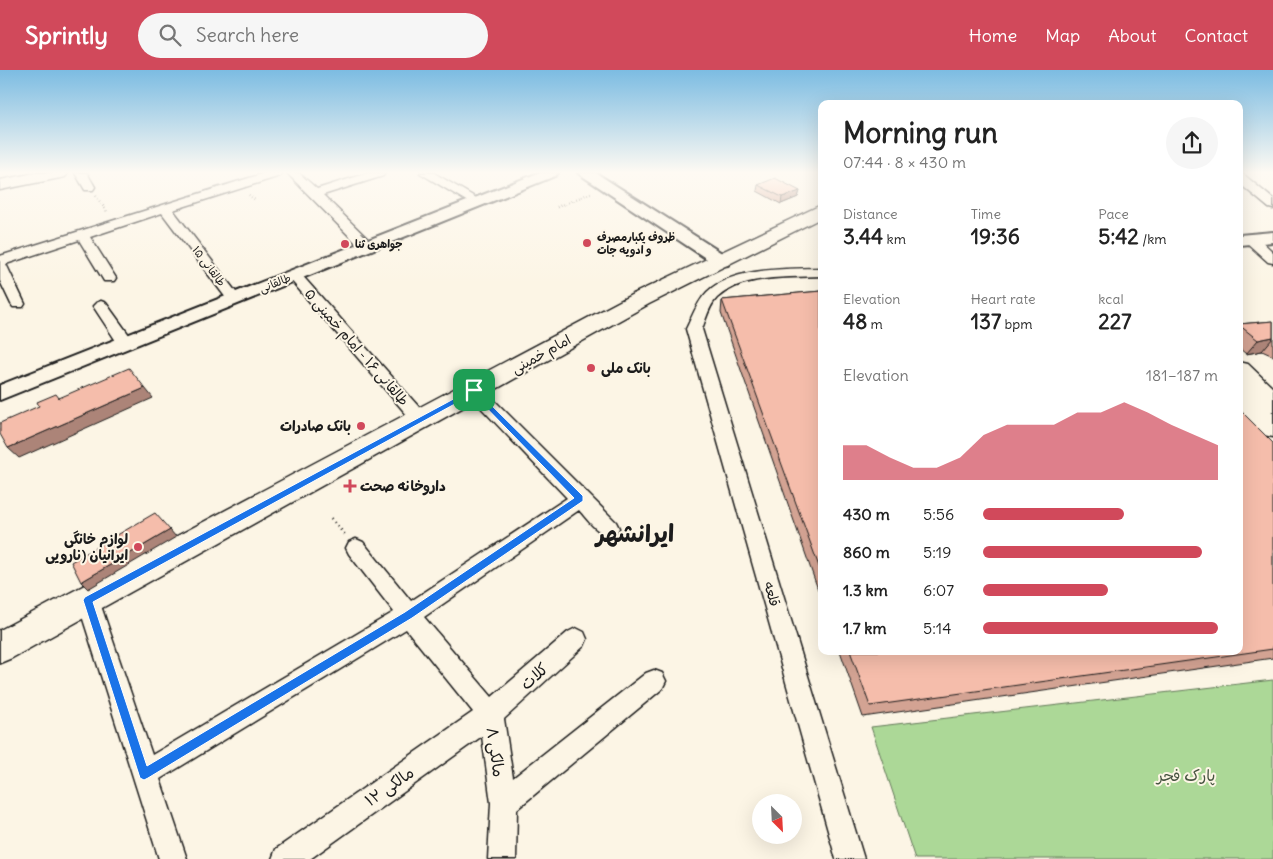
<!DOCTYPE html>
<meta charset="utf-8">
<style>
:root{--surface:#fff;--page:#f6f6f6;--text:#222;--muted:#767676;--accent:#d1495b}
body{margin:0;font-family:Delius,"Playpen Sans Arabic",sans-serif;background:var(--page);color:var(--text);height:100vh;display:flex;flex-direction:column;font-size:19px;white-space:nowrap}
*{box-sizing:border-box;margin:0}
p{font-size:16px;color:var(--muted)}
.icon{flex:none;width:28px;height:28px;fill:none;stroke:currentColor;stroke-width:2;stroke-linecap:round;stroke-linejoin:round}
.map{position:relative;flex:1;overflow:hidden}
.side{position:absolute;left:818px;top:30px;width:425px;height:555px;display:flex;flex-direction:column;background:var(--surface);border-radius:10px;box-shadow:0 5px 20px #0002}
.side>*{flex:none}
.needle{width:32px;rotate:156deg}
.tools{position:absolute;left:752px;top:724px;display:grid;gap:10px}
.tools a{display:grid;place-items:center;width:50px;height:50px;border-radius:50%;background:var(--surface);box-shadow:0 5px 20px #0002;font-size:25px}
.pin{position:absolute;display:grid;place-items:center;width:42px;height:42px;color:#fff;margin:-21px;border-radius:10px;box-shadow:0 2px 8px #0006}
.round{display:grid;place-items:center;flex:none;width:52px;height:52px;border-radius:26px;background:var(--page)}
.overview{display:flex;align-items:center;justify-content:space-between;height:85px;padding:0 25px}
h1{font-size:28px;font-weight:700;line-height:38px}
.metrics{display:grid;grid-template-columns:repeat(3,1fr);gap:8px;height:85px;padding:5px 25px}
.metrics div{display:grid;align-content:center}
.metrics b{font-size:21px;font-weight:700}
.metrics small{font-size:14px;font-weight:400}
.metrics p{font-size:14px}
.chart{height:140px;padding:10px 25px}
.chart p{display:flex;justify-content:space-between}
.chart svg{width:100%;height:90px;margin-top:5px;fill:var(--accent);opacity:.7}
ul{padding:0 25px;list-style:none;font-size:16px}
li{display:grid;grid-template-columns:80px 60px 1fr;align-items:center;height:38px}
li i{height:12px;border-radius:6px;background:var(--accent)}
header{display:flex;align-items:center;gap:30px;box-sizing:border-box;height:70px;padding:0 25px;background:var(--accent);color:#fff}
header strong{font-size:24px}
nav{display:flex;gap:28px;margin-inline-start:auto;font-size:18px}
.search{width:350px;height:45px;background:var(--page);display:flex;align-items:center;gap:12px;box-sizing:border-box;padding:0 18px;border-radius:28px;color:var(--muted);font-size:19px}
.map>svg:first-child{display:block}
</style>
<header>
<strong>Sprintly</strong>
<div class="search"><svg class="icon" aria-label="search" viewBox="0 0 24 24"><circle cx="10" cy="10" r="6"/><path d="M15 15l6 6"/></svg>Search here</div>
<nav><a>Home</a><a>Map</a><a>About</a><a>Contact</a></nav>
</header>
<div class="map">
<svg width="1273" height="789" viewBox="0 0 1273 789">
<rect width="100%" height="100%" fill="#fcf5e5"/>
<filter id="ink" filterUnits="userSpaceOnUse"><feTurbulence type="fractalNoise" baseFrequency=".02" numOctaves="2"/><feDisplacementMap in="SourceGraphic" scale="10" xChannelSelector="R" yChannelSelector="G"/><feConvolveMatrix kernelMatrix="1 2 1 2 8 2 1 2 1" color-interpolation-filters="sRGB"/></filter>
<g filter="url(#ink)">
<!-- green -->
<path fill="#acd897" stroke="#647a5a" d="M1273,610V789H915L871,657Z"/>
<g fill="none" stroke-linecap="round" stroke-linejoin="round">
<defs>
<path id="minor" d="M75,103H87L95,117L93,120H85Z
M265,103H282L280,106L173,140L239,226L241,229L239,232H229L162,143L90,167L116,208L114,211H104L79,170L6,194L25,234L23,237H13L11,234L0,211V186Z
M287,103H299L317,119L368,103H385L383,106L323,125L372,173L374,176L372,179H362Z
M420,103H434L483,132L481,135H473Z
M1239,103L1243,104L1273,129V139L1269,138L1239,113Z
M1251,165L1256,166L1273,182V193L1268,192L1246,172L1244,169Z
M821,198V206C788,208 743,204 717,228C709,236 706,249 702,259L864,789H836L686,259C692,247 697,232 707,222C733,197 787,199 821,198Z
M294,201L299,202L426,345L429,349L426,353L420,355L414,353L289,208L287,205L289,202Z
M101,231L106,233L132,269L134,273L132,277H120L93,236L96,233Z
M474,314L480,316L616,452L619,458L616,464C600,469 589,451 579,440L424,547L492,627L568,562L576,558L584,562L587,569L584,576L504,649L513,708L646,603L654,600L662,603L666,611L662,619L517,739L516,789H488L491,733L482,666L310,789H272L276,779L473,642L406,559L160,709L187,789H159L77,530L80,523L88,520L96,523L99,530L152,685L394,542L349,484L346,478L349,472L356,469L363,472L411,531L567,428L468,324L466,320L468,316Z"/>
<path id="tertiary" d="M538,103H558L555,106L0,330V315Z
M578,103H596L728,187L731,191L728,195L722,196L716,195Z
M1273,162V172L1239,175V165Z"/>
<path id="secondary" d="M35,103H68L65,107L0,120V110Z
M821,135V148L649,234L12,588L0,593V560L633,224Z
M1239,292L1248,294L1273,318V341H1271L1273,342V367L1264,365L1239,339V315L1241,316L1239,314Z"/>
</defs>
<!-- minor casing -->
<use href="#minor" stroke="#1c1c1c" stroke-width="3"/>
<!-- tertiary casing -->
<use href="#tertiary" stroke="#1c1c1c" stroke-width="4"/>
<!-- secondary casing -->
<use href="#secondary" stroke="#1c1c1c" stroke-width="3"/>
<!-- path-far1 -->
<path stroke="#1c1c1c" stroke-width="2.5" stroke-dasharray="0.5 2.5" stroke-linecap="butt" d="M249,125L255,130
M96,126L108,143
M557,137L593,122"/>
<!-- path -->
<path stroke="#1c1c1c" stroke-width="3" stroke-dasharray="1 4" stroke-linecap="butt" d="M331,448L345,465"/>
<!-- minor -->
<use href="#minor" fill="#fcf5e5" fill-rule="evenodd"/>
<!-- tertiary -->
<use href="#tertiary" fill="#fcf5e5" fill-rule="evenodd"/>
<!-- secondary -->
<use href="#secondary" fill="#fcf5e5" fill-rule="evenodd"/>
</g>
<!-- wall -->
<path fill="#d3a393" stroke="#1c1c1c" d="M758,115L800,121L798,127L781,134L757,121Z
M821,221V528L721,243L722,230Z
M1273,251V286L1262,281L1246,284L1239,278V254Z
M1273,373V588L863,647L840,581H1239Z"/>
<!-- shaded-wall -->
<path fill="#ac8478" stroke="#1c1c1c" d="M800,121L798,127L781,134L782,127Z
M1273,267V268L1262,281L1246,284L1258,270Z
M145,318L153,328L19,388L8,378Z
M170,460L176,467L88,519L81,512Z"/>
<!-- building -->
<path fill="#f5bdab" stroke="#1c1c1c" d="M775,108L800,121L782,127L758,115Z
M821,221V502L722,230Z
M1273,251V267L1258,270L1239,255V254Z
M129,298L145,318L8,378L0,364V353L39,336L37,332L56,324L59,328Z
M1239,339L1273,373V579L870,636L850,581H1239Z
M155,443L170,460L81,512L71,492Z"/>
</g>
<!-- sky -->
<linearGradient id="sky" x2="0" y2="1"><stop stop-color="#7cbce2"/><stop offset="0.48" stop-color="#fefaf3"/><stop offset="1" stop-color="#fefaf3" stop-opacity="0"/></linearGradient>
<rect width="1273" height="213" fill="url(#sky)"/>
<!-- route -->
<path fill="#1a73e8" stroke="#fff" fill-rule="evenodd" d="M474,318L583,426V431L412,548L148,708L144,710L140,708L83,530L85,527ZM473,324L574,428L405,542L147,696L93,532Z"/>
<!-- markers -->
<g fill="#d1495b" stroke="#fcf5e5" stroke-width="2">
<circle cx="587" cy="173" r="5"/>
<circle cx="345" cy="174" r="5"/>
<circle cx="591" cy="298" r="5"/>
<circle cx="361" cy="356" r="5"/>
<path d="M347.5 408.5h5v5h5v5h-5v5h-5v-5h-5v-5h5z"/>
<circle cx="138" cy="477" r="5"/>
</g>
<g text-anchor="middle" stroke-width="4" stroke-linejoin="round" paint-order="stroke">
<!-- far-poi labels -->
<g font-size="11" font-weight="bold" fill="#1c1c1c" stroke="#fcf5e5" text-anchor="start">
<text x="597" y="171">ظروف یکبارمصرف<tspan x="597" dy="13">و ادویه جات</tspan></text>
<text x="355" y="178">جواهری ثنا</text>
</g>
<!-- far-street labels -->
<g font-size="11" fill="#1c1c1c" stroke="#fcf5e5">
<text transform="translate(209 196) rotate(53)" y="4">طالقانی ۱۵</text>
<text transform="translate(275 213) rotate(-22)" y="4">طالقانی</text>
</g>
<!-- street labels -->
<g font-size="14" fill="#1c1c1c" stroke="#fcf5e5">
<text transform="translate(357 277) rotate(49)" y="5">طالقانی ۱۶ - امام خمینی ۵</text>
<text transform="translate(541 284) rotate(-29)" y="5">امام خمینی</text>
<text transform="translate(772 524) rotate(74)" y="5">قلعه</text>
</g>
<!-- poi labels -->
<g font-size="14" font-weight="bold" fill="#1c1c1c" stroke="#fcf5e5" text-anchor="start">
<text x="601" y="303">بانک ملی</text>
<text x="351" y="361" text-anchor="end">بانک صادرات</text>
<text x="360" y="421">داروخانه صحت</text>
<text x="128" y="474" text-anchor="end">لوازم خانگی<tspan x="128" dy="16">ایرانیان (نارویی</tspan></text>
</g>
<!-- near-street labels -->
<g font-size="16" fill="#1c1c1c" stroke="#fcf5e5">
<text transform="translate(534 606) rotate(-42)" y="6">کلات</text>
<text transform="translate(496 682) rotate(82)" y="6">مالکی ۸</text>
<text transform="translate(389 716) rotate(-35)" y="6">مالکی ۱۲</text>
</g>
<!-- near-park labels -->
<g font-size="16" fill="#475441" stroke="#fcf5e5">
<text x="1186" y="711">پارک فجر</text>
</g>
<!-- town labels -->
<g font-size="24" font-weight="bold" fill="#1c1c1c" stroke="#fcf5e5">
<text x="635" y="472">ایرانشهر</text>
</g>
</g>
</svg>
<div class="tools">
<a><svg class="needle" viewBox="-14 -14 28 28"><path d="M0-13l5 13h-10z" fill="#e53935"/><path d="M0 13l5-13h-10z" fill="#767676"/></svg></a>
</div>
<div class="pin" style="left:474px;top:320px;background:#1e9e55"><svg class="icon" aria-label="arrive" viewBox="0 0 24 24"><path d="M6 21V4h12l-3 4 3 4H6"/></svg></div>
<section class="side">
<div class="overview"><div><h1>Morning run</h1><p>07:44 · 8 × 430 m</p></div><a class="round"><svg class="icon" aria-label="share" viewBox="0 0 24 24"><path d="M12 15V3M7 8l5-5 5 5M5 13v7h14v-7"/></svg></a></div>
<div class="metrics">
<div><p>Distance</p><b>3.44<small> km</small></b></div>
<div><p>Time</p><b>19:36</b></div>
<div><p>Pace</p><b>5:42<small> /km</small></b></div>
</div>
<div class="metrics">
<div><p>Elevation</p><b>48<small> m</small></b></div>
<div><p>Heart rate</p><b>137<small> bpm</small></b></div>
<div><p>kcal</p><b>227</b></div>
</div>
<div class="chart"><p><span>Elevation</span>181–187 m</p>
<svg viewBox="0 0 160 44" preserveAspectRatio="none"><path d="M0 44V27L10 27L20 33L30 38L40 38L50 33L60 22L70 17L80 17L90 17L100 11L110 11L120 6L130 11L140 17L150 22L160 27V44z"/></svg>
</div>
<ul>
<li><b>430 m</b>5:56<i style="width:60%"></i></li>
<li><b>860 m</b>5:19<i style="width:93%"></i></li>
<li><b>1.3 km</b>6:07<i style="width:53%"></i></li>
<li><b>1.7 km</b>5:14<i style="width:100%"></i></li>
</ul>
</section>
</div>
